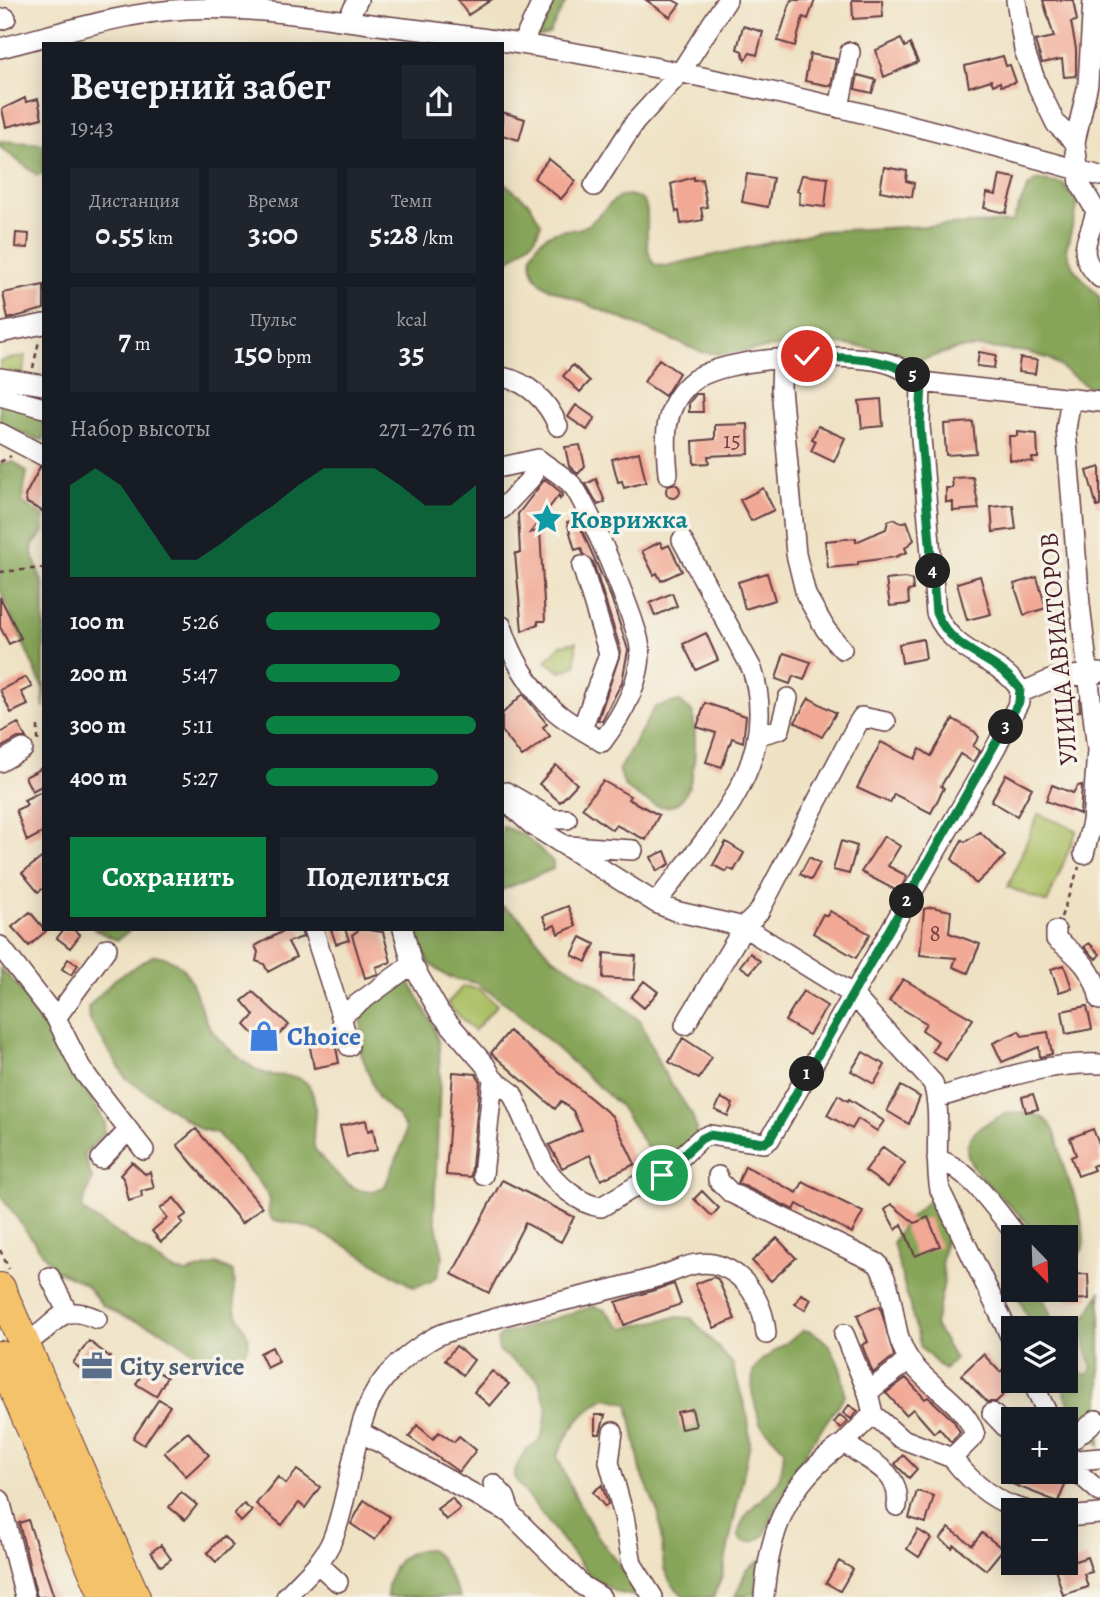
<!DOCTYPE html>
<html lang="ru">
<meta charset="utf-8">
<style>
:root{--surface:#171b24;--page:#20242c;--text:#f1f3f6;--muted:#9ea1a6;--accent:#0b8043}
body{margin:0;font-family:Alegreya,serif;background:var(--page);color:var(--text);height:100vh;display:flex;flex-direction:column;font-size:26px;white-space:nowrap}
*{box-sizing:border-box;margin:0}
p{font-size:23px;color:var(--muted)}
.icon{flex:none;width:38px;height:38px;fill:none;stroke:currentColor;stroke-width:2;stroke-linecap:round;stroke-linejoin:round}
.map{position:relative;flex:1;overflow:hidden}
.panel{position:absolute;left:42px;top:42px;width:462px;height:889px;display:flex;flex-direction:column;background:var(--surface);border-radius:0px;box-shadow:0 4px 18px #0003}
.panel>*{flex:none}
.needle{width:46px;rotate:157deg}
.tools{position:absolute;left:1001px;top:1225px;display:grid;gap:14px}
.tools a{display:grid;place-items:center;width:77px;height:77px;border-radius:0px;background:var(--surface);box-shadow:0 4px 18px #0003;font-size:35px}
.pin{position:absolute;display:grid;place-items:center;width:60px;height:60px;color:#fff;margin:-30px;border:4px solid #fff;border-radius:50%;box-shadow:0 2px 7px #0007}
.km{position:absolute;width:35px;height:35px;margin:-18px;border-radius:50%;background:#222;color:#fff;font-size:19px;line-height:35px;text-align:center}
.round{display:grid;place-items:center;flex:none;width:74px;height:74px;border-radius:0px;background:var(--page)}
.head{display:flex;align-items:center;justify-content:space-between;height:119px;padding:0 28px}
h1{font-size:38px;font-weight:700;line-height:52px}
.stats{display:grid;grid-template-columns:repeat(3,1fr);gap:10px;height:119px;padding:7px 28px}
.stats div{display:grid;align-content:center;border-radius:0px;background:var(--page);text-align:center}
.stats b{font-size:30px;font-weight:700}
.stats small{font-size:19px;font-weight:400}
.stats p{font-size:19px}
.chart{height:196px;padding:14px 28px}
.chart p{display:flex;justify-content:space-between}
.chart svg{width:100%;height:126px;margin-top:7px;fill:var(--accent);opacity:.7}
.primary-button{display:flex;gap:14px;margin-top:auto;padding:14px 28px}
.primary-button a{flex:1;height:80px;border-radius:0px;background:var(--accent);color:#fff;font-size:28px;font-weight:700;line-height:80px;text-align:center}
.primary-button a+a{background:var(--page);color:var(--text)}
ul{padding:0 28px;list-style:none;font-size:23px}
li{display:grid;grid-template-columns:112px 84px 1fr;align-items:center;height:52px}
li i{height:18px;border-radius:9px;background:var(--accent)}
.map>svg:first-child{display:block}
</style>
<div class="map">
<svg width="1100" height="1597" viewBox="0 0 1100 1597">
<rect width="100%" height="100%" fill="#f7f3e8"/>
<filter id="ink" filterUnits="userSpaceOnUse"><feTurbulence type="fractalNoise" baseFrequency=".0143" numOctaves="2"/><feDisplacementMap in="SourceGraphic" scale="14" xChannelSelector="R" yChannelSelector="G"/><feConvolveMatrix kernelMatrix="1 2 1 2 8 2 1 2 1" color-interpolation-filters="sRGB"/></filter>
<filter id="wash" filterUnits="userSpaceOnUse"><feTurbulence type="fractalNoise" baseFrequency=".00686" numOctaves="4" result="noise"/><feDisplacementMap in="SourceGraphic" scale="28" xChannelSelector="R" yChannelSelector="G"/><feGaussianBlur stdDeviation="1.57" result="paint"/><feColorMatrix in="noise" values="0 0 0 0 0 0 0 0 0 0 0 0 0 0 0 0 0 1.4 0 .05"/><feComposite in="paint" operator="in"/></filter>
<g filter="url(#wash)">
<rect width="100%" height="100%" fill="#efe2c4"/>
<!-- green -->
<path fill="#a9be62" stroke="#7a6e46" stroke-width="2" d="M25,356L23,373L0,372V361Z
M576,642V665L561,672L546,661L561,645Z
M1038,814L1077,830L1047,903L1008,887Z
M463,986L479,989L497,1005L474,1031L447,1004Z"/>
<!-- forest -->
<path fill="#86a558" stroke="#686242" stroke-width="2" d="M548,0H567L549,34L538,37L535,35Z
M0,141L44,144V173L37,175L0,147Z
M1036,180L1063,184L1078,204L1066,250L1074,269L1100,298V390L1085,385L1050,359L1027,352L979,347L957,349L921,360L871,348L819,342L721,354L701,352L546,287C524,272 527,243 553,233C565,227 576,233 589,224C605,213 617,184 642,200C654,209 639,246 655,265L665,266L822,231L1012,222L1028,187Z
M502,181L530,204L541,224L535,238L502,267Z
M0,402L44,414V440L32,438L0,423Z
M14,462L27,472L22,502L44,517V532L33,545L32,553L44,588V708L43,688L0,590V463Z
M679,701L693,713C696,737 701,815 658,806C646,803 634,793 625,787L619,769L655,707Z
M502,826L524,835L553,862V869L502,890Z
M502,906L518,916L551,956L599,986L641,1022L661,1068L692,1115L696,1128L694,1148L664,1165L646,1146L620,1106L511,1007L476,983L448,977L429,963L412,929H502Z
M93,929H131L117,940Z
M154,955C203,961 190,1010 219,1039C232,1052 252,1072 272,1075C286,1077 302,1073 310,1088C321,1110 310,1127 314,1146C316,1154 322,1158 327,1163C342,1180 359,1201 385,1186L404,1141L405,1128L398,1116L378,1098L361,1053L362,1018L367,1006L403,982H410L432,1023L439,1044L440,1080L434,1215L443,1256L437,1276L430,1282L414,1287C375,1266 318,1220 273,1221L268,1213L270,1200L263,1187L217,1133L200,1129L126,1078L90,1021L88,1007L115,979Z
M0,968L33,1002L105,1122L104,1133L84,1154L92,1179L82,1207L83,1211L175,1271L187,1273L217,1264L233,1272L235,1310L249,1338C247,1357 235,1364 217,1367L161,1330L122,1316L102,1305L85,1284L54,1269L0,1195Z
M1010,1112C1022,1113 1038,1112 1047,1121C1060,1132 1060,1162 1067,1177C1076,1198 1100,1266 1066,1255V1237H1041C1028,1224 1016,1211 1003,1199C961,1160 947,1138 1010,1112Z
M931,1198L946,1233L942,1261L944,1282L935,1325L955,1359L944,1370L921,1348L893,1243L904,1223Z
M1015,1290H1040L1056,1328H1033Z
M1100,1293V1446L1070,1406L1060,1381H1066V1353C1071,1365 1073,1376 1088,1374L1092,1368L1080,1327Z
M594,1306L605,1310L623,1328L676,1317L691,1318L732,1363L748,1418L750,1443L722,1577L713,1597H685L672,1585L664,1569L659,1515L641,1471L628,1403L606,1398C582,1412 568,1430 557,1456C571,1490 587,1523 610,1553C621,1566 631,1576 640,1592L634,1596L616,1592L588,1574L515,1479V1470L526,1449L539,1442L544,1429L547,1407L538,1379L499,1351L497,1340L501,1335Z
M804,1330C833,1336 843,1369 845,1395L808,1448L776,1507L765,1535L753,1542H742L738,1535C747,1501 764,1504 777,1482C783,1473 783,1459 784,1449L760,1424L752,1392L753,1372L761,1361Z
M429,1549L440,1558L460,1597H387C388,1569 399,1550 429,1549Z
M759,1561L756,1594L735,1597L746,1571Z"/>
<g id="blocks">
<!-- building -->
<path fill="#f1a894" d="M458,0H491L468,15Z
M646,0H673L680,4L670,17Z
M791,0H815L808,19L803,17L795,46L778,41Z
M852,0H882L883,17L853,19Z
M1043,0H1073L1077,21L1071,22L1076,49V76L1064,77L1062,59L1042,63L1035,41L1054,37Z
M743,26L763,32L757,55L750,53L745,60L742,51L737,49Z
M901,39L905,47L910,44L918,62L884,77L876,50Z
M810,54L836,59L831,86L805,81Z
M1003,56L1006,66L1010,65L1016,82L1001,86L1000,82L993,85L991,80L969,87L965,66Z
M858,75L876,80L872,93L855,89Z
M25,98L26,102L38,99L42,118L6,127L2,109Z
M502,112L525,119L519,140L502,135Z
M549,159L576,181L561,199L534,178Z
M884,167L907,171L906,181L914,183L912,197L880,191Z
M747,174L773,178L768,207L742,202Z
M802,175L828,178L825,207L799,204L800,192L797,191Z
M1000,175L1016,178L1006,213L984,208L987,193L996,195Z
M694,177V180L702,179L707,207L701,208L703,220L681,224L679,211L676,212L671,184Z
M16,233L29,234L28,248L15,247Z
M44,285V309L8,319L3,293Z
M979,352L996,355L994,368L977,366Z
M1020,358L1037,360L1035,374L1018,372Z
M659,359L679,373L665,396L644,382Z
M573,365L590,381L580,392L563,376Z
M696,394H702L703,412H689V403Z
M881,399L883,426L862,428L859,401Z
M576,405L595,418L587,430L568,417Z
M973,422L976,453L946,455L944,424Z
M748,424L749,454L708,456L709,463L694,464L693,441L715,439V425Z
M818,426L845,438L834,462L811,451L816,441L812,439Z
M1017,432L1037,434L1038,458H1032L1033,462L1010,460L1009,436H1017Z
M580,445L585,466L578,474L569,466L565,447Z
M639,452L646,482L624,488L622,481L618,482L612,459Z
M40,467L44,468V512L27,503L25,496Z
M1100,467V506L1097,507L1087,471Z
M973,477L979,509L953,511V502H946V488H953L952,478Z
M545,479L563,494L560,499L559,495L530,533L540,530L545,621H538V624L522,631L515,553H520L518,514Z
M596,479L605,502L598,505L586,484Z
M666 491a7 7 0 1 1 14 0a7 7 0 1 1-14 0Z
M763,488L774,510L751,521L740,500Z
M1013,505L1016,529L993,532L991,507Z
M577,519L611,597L628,650L622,682L602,721L598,720L621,651L593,562L583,554L581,548L575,550L567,522Z
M894,519L901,523L907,521L914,540L905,548L907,552L895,557L858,562V565L828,568L825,541L856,538V542L886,529L888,521Z
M660,542L663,548L669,545L682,571L661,581L657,573L654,575L642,551Z
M767,573L775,600L745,609L738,582Z
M980,576L991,614L967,620L957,583Z
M1037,577L1046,608L1024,615L1014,584Z
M905,578L912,580L913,590L908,591L909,604L890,606L886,580Z
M672,593L677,606L655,616L650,603Z
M0,597L21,638L9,644L0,627Z
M706,633L718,660L696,670L683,644Z
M923,639L926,658L902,663L899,644Z
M784,653L811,662L804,680L793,676L790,684L776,679Z
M26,677L32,687L21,692L28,705L11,713L0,690Z
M523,694L547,724L543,727L550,736L522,757L502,731V714Z
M809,698L836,713L822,737L795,722Z
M1068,698H1079L1080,711L1068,712Z
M705,703L746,716L743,742L732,738L722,767L706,762L716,733L697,727Z
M953,719L975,732L979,737L973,746L980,751L973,762L960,754L941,786L944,788L931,813L894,794L890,803L857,788L881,742L915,759L920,749L931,756Z
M18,723L26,738H18L0,748V733Z
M556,765L577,784L560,802L539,784Z
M44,767V785L32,791L25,777Z
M1006,774L1032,788L1017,816L991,801Z
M603,781L630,796L628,799L659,815L646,840L616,825L612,830L582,808Z
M1052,785L1073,793L1078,786L1082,785L1080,814L1046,801Z
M44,790V832L27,841L16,810L27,805L24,800Z
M980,832L1005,856L976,884L952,859L962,840L965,842Z
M884,836L900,846L888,866L907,876L899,892L861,872Z
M841,841L857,846L849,874L833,870Z
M726,842L744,853L734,871L728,868L726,872L713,865Z
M665,851L670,864L657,871L651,857Z
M44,856V888L38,892L22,873Z
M809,857L820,863L811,880L800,874Z
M568,906L576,926L558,934L555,925L548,928L543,916Z
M932,907L951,911L949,933L980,944L968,973L953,967L956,958L920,955L924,909Z
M830,911L870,934L856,958L813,933L823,914L827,916Z
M30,912L46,931L29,946L12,927Z
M64,929H73L80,935L70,948L57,938Z
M287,929H301L303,937L288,942L296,957L268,972L264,964L256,961L258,952L255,946Z
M331,929H345L349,940L336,944Z
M360,929L383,932L391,962L376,967L378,974L365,978L352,935Z
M581,937L595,944L586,962L572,955Z
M1089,943L1100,954L1096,959L1084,947Z
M604,953L636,956L634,980L603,978Z
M750,953L760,961L750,973L740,966Z
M68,959L78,965L71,975L62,969Z
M1064,965L1072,988L1059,992L1051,969Z
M903,979L973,1019L946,1060L932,1051L938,1041L922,1030L926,1023L889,1001Z
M644,981L658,992L644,1008L631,997Z
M803,991L827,1006L809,1035L785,1021Z
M253,992L289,1025L266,1047L245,1025L254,1015L242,1001Z
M1087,1006L1092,1029L1066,1034L1062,1011Z
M509,1031L612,1116L635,1164L601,1180L590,1155L562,1168L549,1145L582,1130L573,1111L561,1101L555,1109L491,1053Z
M1019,1031L1022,1036L1048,1032L1052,1054L1040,1057L1039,1047L1002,1062L993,1043Z
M334,1037L339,1063L314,1068L309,1042Z
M683,1038L712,1057L699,1079L669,1062Z
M863,1052L885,1065L874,1084L851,1071Z
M453,1072L476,1074L480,1082L471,1177L446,1175Z
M901,1086L920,1097L909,1124L887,1111Z
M1033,1094L1038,1109L1026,1112L1022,1097Z
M838,1095L848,1101L849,1099L884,1121L877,1131L858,1119L852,1129L827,1115Z
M721,1098L733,1104L728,1116L715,1110Z
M366,1120L368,1131L373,1129L377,1150L347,1157L340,1126Z
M196,1129L262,1207L242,1223L177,1145Z
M1093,1129L1100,1147V1163L1092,1166L1094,1170L1078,1176L1071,1157L1076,1155L1070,1138Z
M883,1147L905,1163L888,1187L865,1171Z
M132,1162L145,1174L150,1172L154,1188L141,1191L142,1197L129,1201L124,1179L120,1175Z
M745,1166L797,1193L803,1182L863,1212L852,1233L797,1204L794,1210L738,1183Z
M502,1180L574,1217L561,1242L525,1223L489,1293L452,1274Z
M702,1191L719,1208L712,1216L694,1199Z
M174,1198L187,1214L180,1219L183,1223L161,1242L152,1231L167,1218L160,1209Z
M891,1204L915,1223L928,1217L940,1246L915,1256L902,1224L896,1230L885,1210Z
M777,1238L796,1258L771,1281L752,1261Z
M1088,1274L1089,1299L1066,1300V1275Z
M713,1277L718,1279L735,1319L714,1328L695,1284Z
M674,1284L681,1304L624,1325L616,1302Z
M801,1294L811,1299L805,1310L795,1304Z
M880,1306L894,1356L873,1373L862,1345L868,1342L857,1315Z
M89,1341L110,1357L94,1379L73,1363Z
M456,1346L474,1360L463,1375L445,1360Z
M272,1347L279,1362L267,1368L260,1353Z
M983,1354L1000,1372L1006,1367L1013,1375V1381H1018L996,1402H987L961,1375Z
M147,1366L167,1377L156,1396L136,1384Z
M492,1371L509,1384L490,1406L474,1392Z
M906,1378L925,1399L928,1397L953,1420L960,1432L951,1442L939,1428L934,1433L913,1409L906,1415L886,1393Z
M159,1399L170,1406L144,1445L133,1438Z
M849,1405L858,1411L851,1419L843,1413Z
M692,1409L696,1426L681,1429L677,1412Z
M595,1415H605L600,1434H595Z
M840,1415L848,1421L841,1428L834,1423Z
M417,1425L433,1439L439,1432L454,1442L459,1436L476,1450L459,1472L409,1437Z
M188,1432L209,1455L186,1476L164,1452Z
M903,1455L917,1469L909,1478L895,1464Z
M297,1470L320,1487L305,1508L299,1503L282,1525L256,1504L278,1477L286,1484Z
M1011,1472H1038L1066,1483L1058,1502L1007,1482Z
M602,1485L608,1504L605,1507L593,1492Z
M917,1491L934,1496L926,1523L909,1518Z
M181,1492L197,1505L185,1520L169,1507Z
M452,1498L460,1509L446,1520L437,1509Z
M364,1500L390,1517L375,1540L351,1524Z
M244,1504L252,1511L241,1522L234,1514Z
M28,1520L54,1597H37L19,1523Z
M949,1528L972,1545L982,1533L1003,1549L986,1570L954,1545L952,1548L940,1539Z
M918,1530L931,1538L919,1557L907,1549Z
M223,1536L233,1545L216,1562L207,1553Z
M161,1545L171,1559L161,1566L151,1552Z
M1087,1557L1092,1572L1084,1574L1088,1587L1063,1595L1055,1568Z
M839,1561L853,1569L840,1591L826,1583Z"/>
</g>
</g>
<g filter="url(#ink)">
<use href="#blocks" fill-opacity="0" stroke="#633c42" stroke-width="2"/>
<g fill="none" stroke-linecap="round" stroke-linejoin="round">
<defs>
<path id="minor" d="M1016,0L1024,50L1038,87L1056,124L1075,142L1080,184L1096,211C1090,240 1073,252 1100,278
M0,20L6,18
M347,20L358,0
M522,44L543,0
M0,48C61,33 125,12 187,9C257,6 326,19 395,27C633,54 870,111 1100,176
M839,108L850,52
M1075,142L1088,84L1093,0
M594,186L635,122L680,73L727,0
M0,333L44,324
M782,359L781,388L796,554L806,595L826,630L842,649
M502,377C529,382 548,402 558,426
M0,378L44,385
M0,396L44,408
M1071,398L1066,429L1080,604L1097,750L1092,822L1084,854
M0,433L44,456
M502,467L538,459C549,468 563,475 572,485C586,500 640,629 640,649C641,682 621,717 602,742C587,732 568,723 555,711C531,690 511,656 502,626
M668,474C665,441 662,409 689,384C719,355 844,352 884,362C897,365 912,374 921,382L1100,402
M502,509L533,476
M582,566L609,654L582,729
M1020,693L1055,678L1099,673
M759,735L780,729L788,698
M0,762L23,749
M506,792L553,819H567
M502,793L511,806L532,825L656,903L675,911L744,927L852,994L933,1083C943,1118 933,1155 940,1190L1013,1342
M569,846L633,850
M656,903C708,833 783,765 752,669L682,540
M313,929L341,1016L412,964
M403,929L412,964L440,1013L485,1065L493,1079L512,1093L545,1167C556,1183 580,1205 601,1207L648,1179L662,1175L700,1139L709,1135L764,1143L770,1139L996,747L1019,702L1020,689C996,655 956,658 936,613L920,426L921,382
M1056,931V939C1079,956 1095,972 1100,1000
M0,946L56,1018L82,1070L144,1150
M341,1016L349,1046
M56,1018L107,948
M685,1025L744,927L759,912L858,723L862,717L886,722
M937,1098C991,1082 1043,1062 1100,1064
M101,1159L127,1132
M937,1159C971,1169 997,1212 1018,1237
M483,1175L493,1079
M718,1176V1180L731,1193L877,1263C897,1291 890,1328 907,1356C924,1385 965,1401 975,1435L952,1458L900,1438L873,1414L844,1443
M50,1277L68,1313
M1051,1290L1053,1293
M844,1334L868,1393L873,1414
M24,1343C59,1328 55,1300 97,1319
M1032,1381L1050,1419
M868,1393C881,1380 896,1373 908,1359
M992,1413L1013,1435
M360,1432L511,1514L583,1586L601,1597
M613,1432L609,1462L624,1516L632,1564L653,1597
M1066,1440L1075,1438L1096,1420
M952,1458C971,1482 994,1503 1025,1510
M1066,1461L1100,1458
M1066,1462L1100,1492
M493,1484L505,1497L511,1514
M0,1500L25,1597
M1066,1517L1100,1514
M318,1564L338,1582
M286,1597C302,1578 322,1564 332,1540C352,1494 352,1417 384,1379C397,1363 418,1346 437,1336C455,1328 475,1325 493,1319C548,1303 603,1293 657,1277C676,1272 693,1260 713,1264C746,1271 764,1304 766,1334
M764,1597C769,1530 787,1483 844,1443C868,1461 902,1471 897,1506"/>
<path id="highway" d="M0,1288L135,1597
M0,1356L105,1597"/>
</defs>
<!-- minor casing -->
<use href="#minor" stroke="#633c42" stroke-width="22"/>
<!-- highway casing -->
<use href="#highway" stroke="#633c42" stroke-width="32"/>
<!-- path -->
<path stroke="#633c42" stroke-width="2.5" stroke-dasharray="5 5" stroke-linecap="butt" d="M33,368L39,341
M0,462L11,456
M0,572L44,568
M38,726V741
M1061,917L1079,867
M0,1250L9,1269"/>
<!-- minor -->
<use href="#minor" stroke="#fff" stroke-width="19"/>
<!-- highway -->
<use href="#highway" stroke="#f4c26a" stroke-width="30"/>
</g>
</g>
<g fill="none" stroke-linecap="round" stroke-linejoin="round" filter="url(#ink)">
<defs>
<path id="route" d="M662,1175L701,1139L709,1135L764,1143L770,1139L1019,702L1020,689C996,655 955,656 936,613L920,426L922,382C891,355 846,359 807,356"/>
</defs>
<!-- route casing -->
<use href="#route" stroke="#fff" stroke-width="14"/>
<!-- route -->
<use href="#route" stroke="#0b8043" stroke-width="9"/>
</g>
<!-- icons -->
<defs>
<symbol id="sight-bare" viewBox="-9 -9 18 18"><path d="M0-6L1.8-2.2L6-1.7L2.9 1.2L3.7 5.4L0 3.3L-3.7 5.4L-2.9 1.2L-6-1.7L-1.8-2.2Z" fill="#0f9aa8" stroke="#f7f3e8" stroke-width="2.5" paint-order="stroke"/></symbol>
<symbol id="shop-bare" viewBox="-9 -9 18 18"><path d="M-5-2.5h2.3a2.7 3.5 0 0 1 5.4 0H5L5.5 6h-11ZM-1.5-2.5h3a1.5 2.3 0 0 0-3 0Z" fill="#3f7fe0" stroke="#f7f3e8" stroke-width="2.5" paint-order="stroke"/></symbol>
<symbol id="office-bare" viewBox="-9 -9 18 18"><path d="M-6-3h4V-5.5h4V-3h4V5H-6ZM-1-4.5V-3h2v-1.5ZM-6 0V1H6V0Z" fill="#5c6f8a" stroke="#f7f3e8" stroke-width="2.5" paint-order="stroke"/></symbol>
</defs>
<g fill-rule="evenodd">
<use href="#sight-bare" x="525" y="497" width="44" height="44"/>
<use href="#shop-bare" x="242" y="1014" width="44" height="44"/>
<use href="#office-bare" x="75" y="1344" width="44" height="44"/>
</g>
<g text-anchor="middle" stroke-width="7" stroke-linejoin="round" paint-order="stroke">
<!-- number labels -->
<g font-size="23" fill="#744145">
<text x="732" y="448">15</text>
<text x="935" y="941">8</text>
</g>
<!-- culture labels -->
<g font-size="26" font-weight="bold" fill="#0d838f" stroke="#f7f3e8" text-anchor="start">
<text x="570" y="528">Коврижка</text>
</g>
<!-- street labels -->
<g font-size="26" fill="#4a1f2b" stroke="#f7f3e8">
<text transform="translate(1058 649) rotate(-95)" y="9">УЛИЦА АВИАТОРОВ</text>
</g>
<!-- shop labels -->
<g font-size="26" font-weight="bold" fill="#366cbe" stroke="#f7f3e8" text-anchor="start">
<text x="287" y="1045">Choice</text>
</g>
<!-- service labels -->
<g font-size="26" font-weight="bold" fill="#4e5e75" stroke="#f7f3e8" text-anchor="start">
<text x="120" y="1375">City service</text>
</g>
</g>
</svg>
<div class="tools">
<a><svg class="needle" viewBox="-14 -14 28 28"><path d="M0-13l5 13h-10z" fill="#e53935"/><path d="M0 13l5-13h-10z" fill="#9ea1a6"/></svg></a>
<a><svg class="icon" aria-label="layers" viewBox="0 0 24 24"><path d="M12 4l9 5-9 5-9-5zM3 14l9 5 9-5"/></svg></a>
<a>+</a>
<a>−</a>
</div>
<div class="pin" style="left:662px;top:1175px;background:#1e9e55"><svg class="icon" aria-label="arrive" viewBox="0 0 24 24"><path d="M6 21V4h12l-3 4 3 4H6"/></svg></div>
<div class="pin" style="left:807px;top:356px;background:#d93025"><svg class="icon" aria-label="check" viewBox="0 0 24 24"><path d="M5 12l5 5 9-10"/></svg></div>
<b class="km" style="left:807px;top:1074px">1</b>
<b class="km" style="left:907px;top:901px">2</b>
<b class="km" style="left:1006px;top:727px">3</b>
<b class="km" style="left:933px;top:571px">4</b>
<b class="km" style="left:913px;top:375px">5</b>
<section class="panel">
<div class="head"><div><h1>Вечерний забег</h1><p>19:43</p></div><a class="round"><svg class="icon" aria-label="share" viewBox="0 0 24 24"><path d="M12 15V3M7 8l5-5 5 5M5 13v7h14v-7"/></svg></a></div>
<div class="stats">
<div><p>Дистанция</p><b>0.55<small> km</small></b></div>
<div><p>Время</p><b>3:00</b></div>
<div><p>Темп</p><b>5:28<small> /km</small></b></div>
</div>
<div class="stats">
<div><b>7<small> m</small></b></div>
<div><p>Пульс</p><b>150<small> bpm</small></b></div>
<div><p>kcal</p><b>35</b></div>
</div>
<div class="chart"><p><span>Набор высоты</span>271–276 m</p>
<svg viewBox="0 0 160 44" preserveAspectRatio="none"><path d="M0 44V12L10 6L20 12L30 25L40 38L50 38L60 32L70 25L80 19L90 12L100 6L110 6L120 6L130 12L140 19L150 19L160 12V44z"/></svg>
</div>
<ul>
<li><b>100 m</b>5:26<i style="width:83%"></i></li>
<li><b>200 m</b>5:47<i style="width:64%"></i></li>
<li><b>300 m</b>5:11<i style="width:100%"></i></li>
<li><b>400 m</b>5:27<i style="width:82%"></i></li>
</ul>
<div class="primary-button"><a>Сохранить</a><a>Поделиться</a></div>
</section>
</div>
